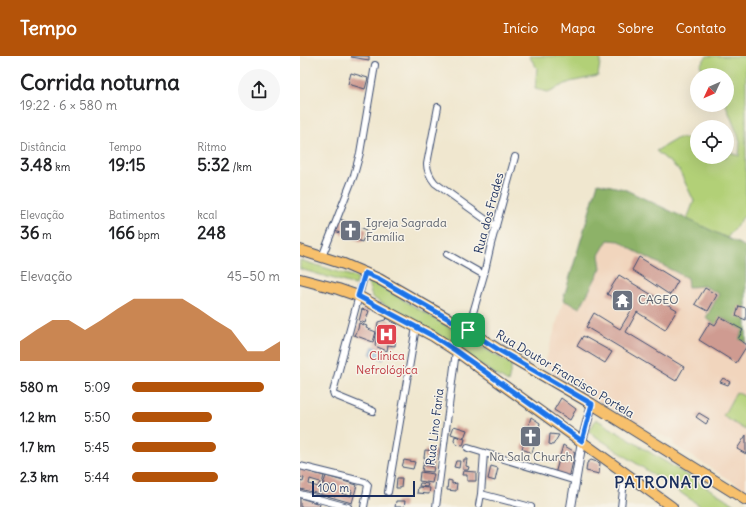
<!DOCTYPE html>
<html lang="pt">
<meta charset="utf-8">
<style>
:root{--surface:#fff;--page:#f6f6f6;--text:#202124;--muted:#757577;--accent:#b45309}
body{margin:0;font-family:Delius,sans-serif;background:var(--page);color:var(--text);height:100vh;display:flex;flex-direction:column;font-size:15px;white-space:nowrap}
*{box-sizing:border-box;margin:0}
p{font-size:13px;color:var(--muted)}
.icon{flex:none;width:22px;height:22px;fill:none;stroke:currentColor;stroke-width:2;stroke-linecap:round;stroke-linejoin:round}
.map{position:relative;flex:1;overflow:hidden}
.sheet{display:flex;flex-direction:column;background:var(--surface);width:300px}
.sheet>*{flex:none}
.needle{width:26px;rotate:226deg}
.fabs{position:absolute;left:390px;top:12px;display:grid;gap:8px}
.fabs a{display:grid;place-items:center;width:44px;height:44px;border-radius:50%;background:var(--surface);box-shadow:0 4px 16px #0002;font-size:20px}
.scale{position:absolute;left:12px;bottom:10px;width:103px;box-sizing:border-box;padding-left:4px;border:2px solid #1b2f5e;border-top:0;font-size:11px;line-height:14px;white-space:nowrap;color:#1b2f5e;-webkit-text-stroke:3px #f7f3e8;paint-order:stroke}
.pin{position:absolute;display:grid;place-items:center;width:34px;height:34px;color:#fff;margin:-17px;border-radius:8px;box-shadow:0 2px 6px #0006}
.round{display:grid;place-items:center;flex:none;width:42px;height:42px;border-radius:21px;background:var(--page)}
.overview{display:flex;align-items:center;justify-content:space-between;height:68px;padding:0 20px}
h1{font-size:22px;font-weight:700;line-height:30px}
.metrics{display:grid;grid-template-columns:repeat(3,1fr);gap:6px;height:68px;padding:4px 20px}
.metrics div{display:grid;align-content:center}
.metrics b{font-size:17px;font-weight:700}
.metrics small{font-size:11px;font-weight:400}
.metrics p{font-size:11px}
.chart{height:112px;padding:8px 20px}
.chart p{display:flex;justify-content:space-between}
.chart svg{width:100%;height:72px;margin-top:4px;fill:var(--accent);opacity:.7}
ul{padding:0 20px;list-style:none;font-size:13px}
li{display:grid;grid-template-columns:64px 48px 1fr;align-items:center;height:30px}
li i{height:10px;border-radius:5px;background:var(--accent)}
header{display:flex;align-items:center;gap:24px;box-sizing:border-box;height:56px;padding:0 20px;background:var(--accent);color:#fff}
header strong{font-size:19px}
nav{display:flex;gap:22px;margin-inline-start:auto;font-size:14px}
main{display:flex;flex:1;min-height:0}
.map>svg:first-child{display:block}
</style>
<header>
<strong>Tempo</strong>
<nav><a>Início</a><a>Mapa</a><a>Sobre</a><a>Contato</a></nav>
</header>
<main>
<section class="sheet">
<div class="overview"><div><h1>Corrida noturna</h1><p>19:22 · 6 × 580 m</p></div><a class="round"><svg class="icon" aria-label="share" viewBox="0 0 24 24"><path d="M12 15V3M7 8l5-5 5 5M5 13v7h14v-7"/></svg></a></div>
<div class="metrics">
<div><p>Distância</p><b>3.48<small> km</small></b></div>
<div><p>Tempo</p><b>19:15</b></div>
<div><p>Ritmo</p><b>5:32<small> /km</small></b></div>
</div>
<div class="metrics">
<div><p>Elevação</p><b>36<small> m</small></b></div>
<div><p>Batimentos</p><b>166<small> bpm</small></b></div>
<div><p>kcal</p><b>248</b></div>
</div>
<div class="chart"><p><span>Elevação</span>45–50 m</p>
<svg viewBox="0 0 160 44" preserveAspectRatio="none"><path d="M0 44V32L10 25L20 19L30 19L40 25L50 19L60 12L70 6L80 6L90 6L100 6L110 12L120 19L130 25L140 38L150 38L160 32V44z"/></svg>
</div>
<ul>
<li><b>580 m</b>5:09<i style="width:89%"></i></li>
<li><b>1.2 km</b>5:50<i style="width:54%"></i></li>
<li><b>1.7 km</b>5:45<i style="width:57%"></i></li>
<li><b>2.3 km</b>5:44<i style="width:58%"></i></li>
</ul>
</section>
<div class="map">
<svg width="446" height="451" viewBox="0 0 446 451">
<rect width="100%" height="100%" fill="#f7f3e8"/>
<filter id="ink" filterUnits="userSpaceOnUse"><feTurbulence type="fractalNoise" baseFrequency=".025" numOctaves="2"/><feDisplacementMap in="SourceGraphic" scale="8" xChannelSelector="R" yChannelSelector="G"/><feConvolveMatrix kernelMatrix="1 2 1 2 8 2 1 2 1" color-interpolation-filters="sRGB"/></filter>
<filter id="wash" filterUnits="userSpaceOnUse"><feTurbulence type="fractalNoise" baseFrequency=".012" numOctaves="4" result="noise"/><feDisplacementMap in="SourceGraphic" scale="16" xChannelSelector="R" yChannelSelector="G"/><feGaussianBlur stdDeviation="0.9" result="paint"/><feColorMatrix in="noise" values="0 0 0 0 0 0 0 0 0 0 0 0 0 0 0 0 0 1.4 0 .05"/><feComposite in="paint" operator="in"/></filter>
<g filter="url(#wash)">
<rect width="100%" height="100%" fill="#f0e7cf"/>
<!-- built -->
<path fill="#f1d5bd" d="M298,127L324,133L446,191V434L374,389L373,385L362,379L359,380L286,338L282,333L280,334L252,317V314L244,310Z"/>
<!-- green -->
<path fill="#b2d077" stroke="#66806a" d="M229,0H301L298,20L270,26L248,36L235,33L237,12Z
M407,0H446V161L444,160L427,182L387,163L394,145L379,114L356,95L378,82L397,84V101H427V95L439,100L440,85L426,49L427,19H406L400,9Z
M0,204L58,222L55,229L0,213Z
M67,222L212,309L208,326L72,241Z
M436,336L446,341V372L445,374L423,360Z
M296,363L304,368L439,451H402L289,376Z"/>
<!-- forest -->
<path fill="#8db268" stroke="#547063" d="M298,127L324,133L446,191V287L439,283L443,274L421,261L416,269L406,262L419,238L404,230L388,231L387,222L331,193L320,185L308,184L299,199L301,212L280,252L263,244Z"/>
<!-- water -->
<path fill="#639ed3" stroke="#3f6698" d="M73,290L86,295L83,304L70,298Z"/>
<g id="blocks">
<!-- building -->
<path fill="#cf9b91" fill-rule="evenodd" d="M52,0H69V4L51,1Z
M51,17L68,22L65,33L48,28Z
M40,163L67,174L62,186L35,175Z
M339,201L378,225L370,239L332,214Z
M319,219L377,254L365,274L337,256L326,276L384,311L376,325L286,271L294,257L320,273L332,253L307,238Z
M405,232L417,239L408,255L395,248Z
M439,250L446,252V264L436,260Z
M62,253L69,255L65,267L59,265Z
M420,261L443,274L438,283L446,288V291L436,307L399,284L410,266L415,269Z
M87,262L90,264V265L97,268L95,290L88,289L87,295L75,290L78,266L85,264Z
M59,267L67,270L66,272L76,276L73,286L54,279L58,273Z
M283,280L312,296L305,307L277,290Z
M423,322L430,326L428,329L420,326Z
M261,342L276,353L270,364L254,354Z
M399,357L409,363L406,368L396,361Z
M231,361L240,367L232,397L222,393Z
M154,370L167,374L164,382L151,378Z
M250,378L259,379L253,389L249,388Z
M446,379V398L437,393Z
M155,380L165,383L163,390L157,389L154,385Z
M263,389L275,396L269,423L255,418Z
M125,394L136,395L135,403L124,402Z
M164,403H167L166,410L169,411L168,414H163Z
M104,404L115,406L113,413L102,411Z
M124,404L134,405V409L123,408Z
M291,404L300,407L299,418L286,415L287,407Z
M156,405H160L159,412L154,411Z
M123,409L134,411L133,416L122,415Z
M191,410L198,412L195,425L188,423Z
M0,413L24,420L19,438L0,433V425L3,426L4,422L0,421ZM10,423L20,426L18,431L9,428Z
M163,415L176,416V425H167V419H162Z
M120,416L134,418L132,427L119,425Z
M26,420L57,429L52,447L20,438ZM28,429L37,431L36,435L27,433ZM43,432L52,435L51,440L41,437Z
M97,422H102L101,432H96Z
M148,424L152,425V428L157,427L156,435L147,434Z
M120,427L128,428L127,431L119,430Z
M118,431L130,432L129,438L117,437Z
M0,442L20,448L19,451H0Z
M96,445H105L104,451H95Z"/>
</g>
</g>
<g filter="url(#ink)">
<use href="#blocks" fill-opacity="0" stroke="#3b4b6f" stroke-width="1"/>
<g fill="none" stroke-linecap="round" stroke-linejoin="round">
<defs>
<path id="minor" d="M138,51L127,108C127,116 130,121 135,127L196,171
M147,198L184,219
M22,201L54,119L60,97L75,9
M65,217L33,336L34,339L73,355
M168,274L184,219L191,188L215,101
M168,392L276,425
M0,410L65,426L68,429L64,451
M88,436L116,271
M0,438L48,451
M181,438L231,451
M179,449L181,438L184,397
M136,451L156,295
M321,451L325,417"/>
<path id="tertiary" d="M271,451L282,385L292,348"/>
<path id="primary" d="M0,194L44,208L79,223L168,274L199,294L292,348L446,444
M0,223L38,233L58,240L133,280L156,295L372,451"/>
</defs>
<!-- minor casing -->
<use href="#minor" stroke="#3b4b6f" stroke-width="8"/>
<!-- tertiary casing -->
<use href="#tertiary" stroke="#3b4b6f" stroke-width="10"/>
<!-- primary casing -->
<use href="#primary" stroke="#3b4b6f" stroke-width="12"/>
<!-- minor -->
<use href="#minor" stroke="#fff" stroke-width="6"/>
<!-- tertiary -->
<use href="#tertiary" stroke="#fff" stroke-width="8"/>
<!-- primary -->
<use href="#primary" stroke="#f7c06c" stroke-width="10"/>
</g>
</g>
<g fill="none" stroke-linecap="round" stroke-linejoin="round" filter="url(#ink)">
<defs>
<path id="route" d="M65,217L79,223L168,274L199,294L292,348L282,385L156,295L133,280L58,240Z"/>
</defs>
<!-- route casing -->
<use href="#route" stroke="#fff" stroke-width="8"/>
<!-- route -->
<use href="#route" stroke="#1a73e8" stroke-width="5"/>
</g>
<!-- icons -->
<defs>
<symbol id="church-square" viewBox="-11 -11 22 22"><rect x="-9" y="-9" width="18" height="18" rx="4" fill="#6b7280" stroke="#f7f3e8"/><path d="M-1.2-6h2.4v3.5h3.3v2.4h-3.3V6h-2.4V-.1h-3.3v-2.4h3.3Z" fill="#fff"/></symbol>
<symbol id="temple-square" viewBox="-11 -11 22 22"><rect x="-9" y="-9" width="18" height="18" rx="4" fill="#6b7280" stroke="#f7f3e8"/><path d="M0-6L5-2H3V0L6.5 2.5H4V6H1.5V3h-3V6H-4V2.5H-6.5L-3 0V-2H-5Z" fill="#fff"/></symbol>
<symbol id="hospital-square" viewBox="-11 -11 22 22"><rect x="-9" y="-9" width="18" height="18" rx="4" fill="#e0444e" stroke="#f7f3e8"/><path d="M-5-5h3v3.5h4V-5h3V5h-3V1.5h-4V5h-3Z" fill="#fff"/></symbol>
</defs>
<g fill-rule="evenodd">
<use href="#church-square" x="38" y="162" width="25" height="25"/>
<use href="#temple-square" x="310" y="232" width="25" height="25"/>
<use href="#hospital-square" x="74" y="266" width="25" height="25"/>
<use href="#church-square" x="218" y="368" width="25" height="25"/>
</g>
<g text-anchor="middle" stroke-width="3" stroke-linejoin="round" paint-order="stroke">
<!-- street labels -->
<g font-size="12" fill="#1b2f5e" stroke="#f7f3e8">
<text transform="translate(189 157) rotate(-75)" y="4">Rua dos Frades</text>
<text transform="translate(265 318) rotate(31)" y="4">Rua Doutor Francisco Portela</text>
<text transform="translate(135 371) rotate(-83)" y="4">Rua Lino Faria</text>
</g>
<!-- worship labels -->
<g font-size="12" fill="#5b616d" stroke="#f7f3e8" text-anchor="start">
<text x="66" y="171">Igreja Sagrada<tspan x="66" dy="14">Família</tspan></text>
<text x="338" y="248">CAGEO</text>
<text x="231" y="405" text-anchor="middle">Na Sala Church</text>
</g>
<!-- health labels -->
<g font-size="12" fill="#be3a42" stroke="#f7f3e8">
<text x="87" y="304">Clínica<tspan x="87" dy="14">Nefrológica</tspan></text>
</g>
<!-- district labels -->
<g font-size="16" font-weight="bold" letter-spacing="1" fill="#1b2f5e" stroke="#f7f3e8">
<text x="364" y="432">PATRONATO</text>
</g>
</g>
</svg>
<div class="fabs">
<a><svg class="needle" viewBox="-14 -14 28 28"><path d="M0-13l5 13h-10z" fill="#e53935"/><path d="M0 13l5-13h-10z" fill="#757577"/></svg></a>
<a><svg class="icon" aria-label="locate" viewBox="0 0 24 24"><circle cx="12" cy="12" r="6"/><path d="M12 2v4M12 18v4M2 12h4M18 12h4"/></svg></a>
</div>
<div class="scale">100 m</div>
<div class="pin" style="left:168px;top:274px;background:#1e9e55"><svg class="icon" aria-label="arrive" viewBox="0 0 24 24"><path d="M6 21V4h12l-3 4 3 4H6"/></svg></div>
</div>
</main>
